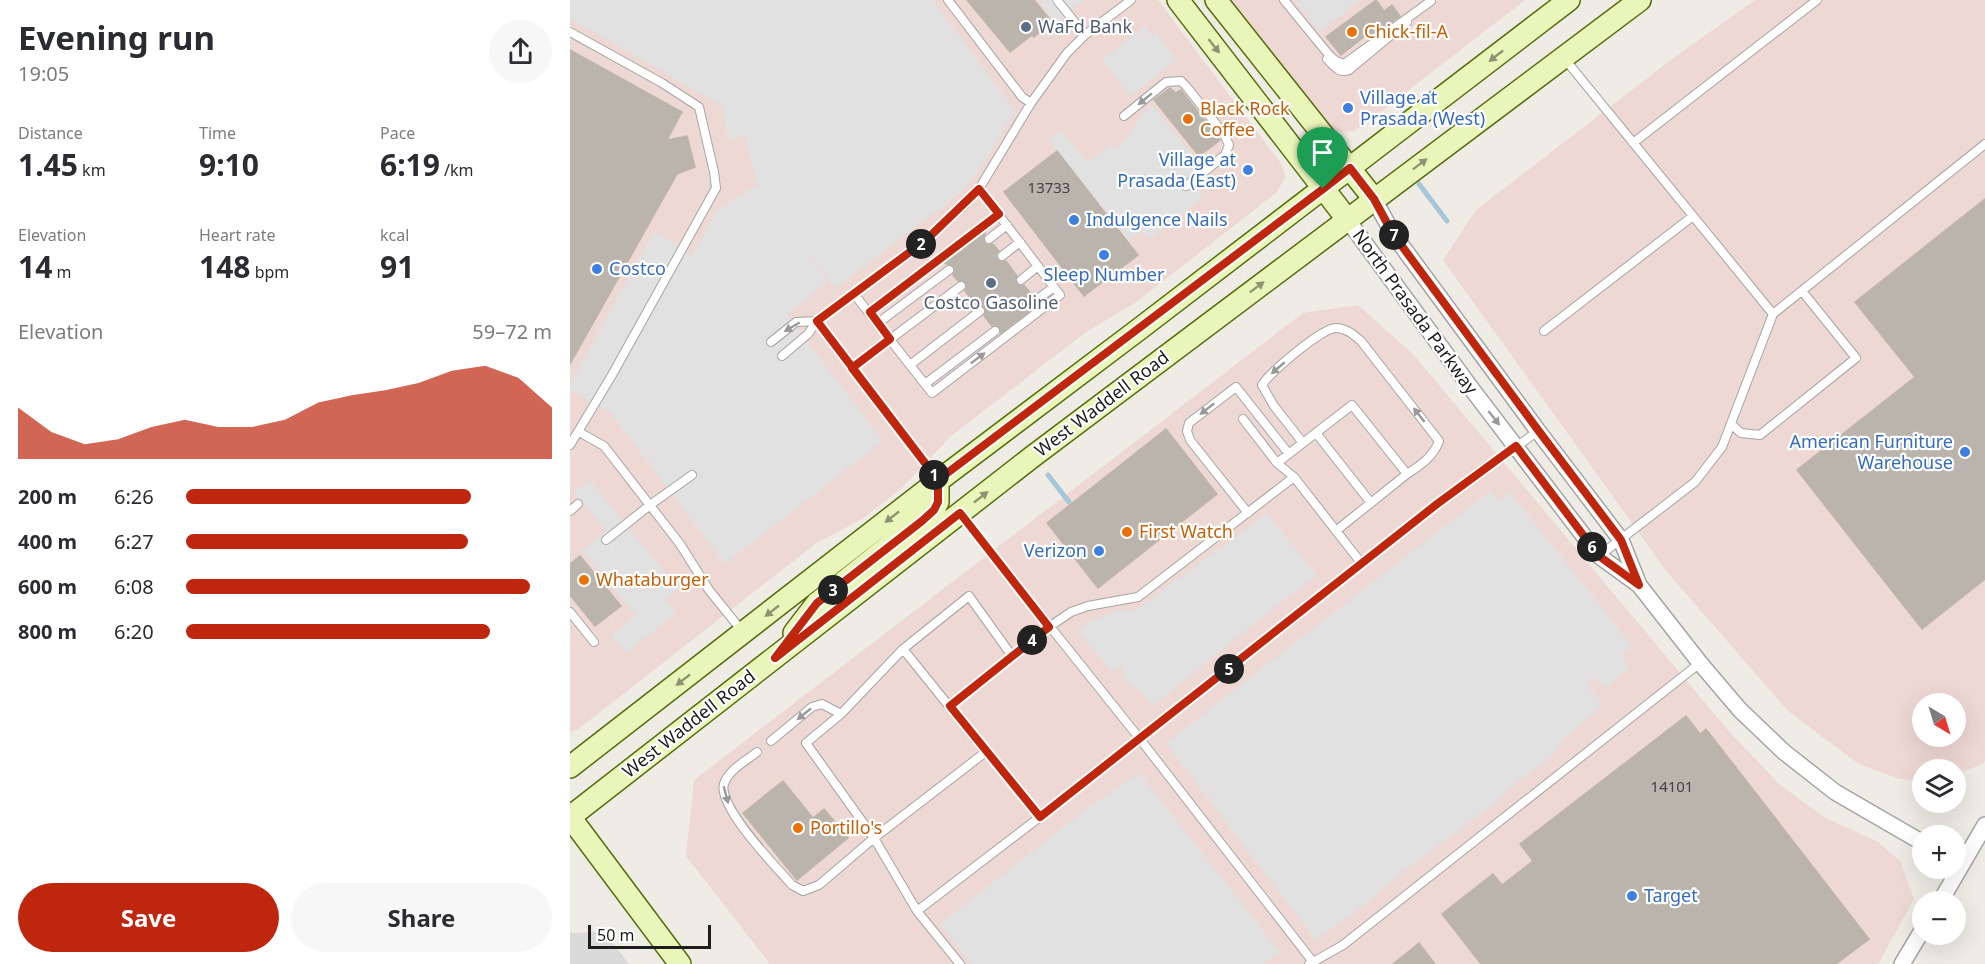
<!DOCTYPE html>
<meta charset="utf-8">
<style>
:root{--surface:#fff;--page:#f7f7f7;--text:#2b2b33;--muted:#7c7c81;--accent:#be260d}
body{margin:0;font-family:"Noto Sans",sans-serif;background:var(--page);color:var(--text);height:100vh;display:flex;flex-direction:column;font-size:22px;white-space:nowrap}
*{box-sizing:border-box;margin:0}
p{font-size:20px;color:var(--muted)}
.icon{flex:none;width:33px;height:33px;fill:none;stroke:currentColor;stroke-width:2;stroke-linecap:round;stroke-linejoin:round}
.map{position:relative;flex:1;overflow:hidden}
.details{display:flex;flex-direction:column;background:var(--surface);width:570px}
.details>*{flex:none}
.needle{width:39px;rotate:142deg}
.controls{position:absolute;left:1342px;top:693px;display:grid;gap:12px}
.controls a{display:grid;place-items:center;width:54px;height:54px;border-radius:50%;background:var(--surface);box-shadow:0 6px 24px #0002;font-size:30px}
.scale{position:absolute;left:18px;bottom:15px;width:123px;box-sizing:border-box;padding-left:6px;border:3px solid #1d1d1d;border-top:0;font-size:16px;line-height:21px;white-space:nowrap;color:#1d1d1d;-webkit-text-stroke:4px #fff;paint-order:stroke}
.pin{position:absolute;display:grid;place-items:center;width:51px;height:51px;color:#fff;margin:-62px -26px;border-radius:50% 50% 50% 0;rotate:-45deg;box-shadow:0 0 6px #0007}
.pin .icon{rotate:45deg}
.km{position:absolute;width:30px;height:30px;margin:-15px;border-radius:50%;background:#222;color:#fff;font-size:16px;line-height:30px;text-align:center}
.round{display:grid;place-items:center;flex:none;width:63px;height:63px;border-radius:32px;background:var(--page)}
.summary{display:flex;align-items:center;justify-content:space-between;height:102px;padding:0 18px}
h1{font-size:33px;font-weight:700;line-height:45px}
.stats{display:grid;grid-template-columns:repeat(3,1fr);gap:9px;height:102px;padding:6px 18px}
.stats div{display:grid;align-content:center}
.stats b{font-size:30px;font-weight:700}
.stats small{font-size:16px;font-weight:400}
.stats p{font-size:16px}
.chart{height:168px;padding:12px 18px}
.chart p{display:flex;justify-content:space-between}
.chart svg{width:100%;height:108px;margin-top:6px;fill:var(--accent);opacity:.7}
.button{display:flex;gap:12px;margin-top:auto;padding:12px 18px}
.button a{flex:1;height:69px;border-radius:36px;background:var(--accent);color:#fff;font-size:24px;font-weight:700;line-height:69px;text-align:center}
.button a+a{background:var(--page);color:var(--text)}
ul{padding:0 18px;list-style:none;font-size:20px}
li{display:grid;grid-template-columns:96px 72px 1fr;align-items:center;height:45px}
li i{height:15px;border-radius:8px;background:var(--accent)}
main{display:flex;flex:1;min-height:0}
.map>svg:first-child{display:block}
</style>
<main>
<section class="details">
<div class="summary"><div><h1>Evening run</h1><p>19:05</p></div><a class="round"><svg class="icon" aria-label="share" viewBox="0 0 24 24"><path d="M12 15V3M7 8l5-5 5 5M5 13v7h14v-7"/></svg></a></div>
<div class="stats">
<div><p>Distance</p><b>1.45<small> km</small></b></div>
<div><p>Time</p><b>9:10</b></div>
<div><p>Pace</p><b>6:19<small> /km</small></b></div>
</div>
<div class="stats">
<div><p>Elevation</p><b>14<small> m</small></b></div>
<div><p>Heart rate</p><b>148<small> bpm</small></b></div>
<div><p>kcal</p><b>91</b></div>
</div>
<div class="chart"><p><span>Elevation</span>59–72 m</p>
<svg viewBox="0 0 160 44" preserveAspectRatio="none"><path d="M0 44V23L10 33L20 38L30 36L40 31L50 28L60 31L70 31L80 28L90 21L100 18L110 16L120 13L130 8L140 6L150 11L160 23V44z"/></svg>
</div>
<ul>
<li><b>200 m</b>6:26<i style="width:78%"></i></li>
<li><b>400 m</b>6:27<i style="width:77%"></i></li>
<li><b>600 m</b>6:08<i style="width:94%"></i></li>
<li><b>800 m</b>6:20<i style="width:83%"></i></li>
</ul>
<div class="button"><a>Save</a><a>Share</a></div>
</section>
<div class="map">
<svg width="1415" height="964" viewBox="0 0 1415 964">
<rect width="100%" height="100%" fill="#eeece4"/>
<!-- residential -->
<path fill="#dbdada" d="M34,932L59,964H0V933Z"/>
<!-- commercial -->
<path fill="#eed8d4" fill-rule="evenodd" d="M0,0H588L710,162L714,170L715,178L706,193L565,303L516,332L381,436L332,488L292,519L245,544L11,727L0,733Z
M659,0H955L791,127L784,131L775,132L766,131L759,127Z
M1185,0H1415V760L1413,764L1386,774V770H1353V781L1329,779L1289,764L1219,712L1097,572L873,260L906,210L1106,56ZM1353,704H1386V736H1353Z
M788,305L843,354L1157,729L1209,784L1254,817L1308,842L1330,861L1344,899L1308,964H200L116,856L124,780L733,313Z"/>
<!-- parking -->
<path fill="#e1e1e1" d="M0,0H363L445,111L408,172L391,192L266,288L221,232L258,281L217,315L313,441L155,564L40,412L0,389V385L84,231L122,256L146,211L187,185L175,135L158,140L152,106L6,22L0,16Z
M468,0H514L486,23Z
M725,0H790L750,32Z
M574,26L582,36L586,33L607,60L560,96L532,60Z
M582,105L631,165L617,176L633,197L579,240L572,231L559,240L478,140L491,130L518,163L540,145L544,150L558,137L572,114Z
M20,480L108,589L96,600L106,613L56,653L42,635L66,615L12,551L36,531L4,492Z
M920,491L928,501L940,492L1027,601L1062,647L1052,654L1058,668L1035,688L1025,677L1018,685L1033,705L994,739L983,755L947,782L924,804L831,873L797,903L746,940L596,743Z
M697,513L747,576L711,602L584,705L554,678L552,665L542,671L508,632L517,623L547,610H566Z
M569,773L710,952L693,964H401L370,924L519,807Z"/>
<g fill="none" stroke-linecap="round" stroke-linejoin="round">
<!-- stream -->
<path stroke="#a6c6d9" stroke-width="5" d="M849,184L877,221
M478,475L499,502"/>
</g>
<!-- building -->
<path fill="#bab4ad" stroke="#beb5a7" stroke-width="1.5" d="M397,0H464L482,22L464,37L462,35L440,52Z
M806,0L814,11L822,5L830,16L798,39L795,36L771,55L756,37Z
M0,50L112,112L97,140L117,136L125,167L107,174L0,364Z
M600,88L606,93L611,90L650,140L629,156L584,100Z
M487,151L568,255L514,296L434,192Z
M1415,199V579L1352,629L1227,470L1345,377L1285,302Z
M415,233L414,242L417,245L423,244L429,251L426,254L427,259L430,262L436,261L447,276L446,283L449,286L454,285L462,295L461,303L466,306L431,333L429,327L422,326L414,316L416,311L414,307L407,306L395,291L397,286L395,282L388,281L383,275L385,270L383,266L374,263Z
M596,429L647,494L528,588L477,523Z
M10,556L51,606L25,626L0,595V564Z
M1116,716L1130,734L1136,729L1299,939L1266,964H911L872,914L923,874L932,885L963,861L950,844Z
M213,781L243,818L254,809L278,838L227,880L173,813Z
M849,943L865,964H823Z"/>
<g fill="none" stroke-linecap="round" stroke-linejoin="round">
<defs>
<path id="lane" d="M378,0L452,97L461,103
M487,0L515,35
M714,0L759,55L766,61L774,64L861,1
M0,32L92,83L129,107L144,172L146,188L42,375L0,445
M994,58L1203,314L1415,144
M757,59C764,66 769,74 779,70L837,22
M554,116L596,82L611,81L616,86L654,134L659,145L655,155L616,186
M1063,143L1247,0
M419,239L437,225
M432,256L450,242
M451,280L468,266
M284,294L362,393L490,295L409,189
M466,300L484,287
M300,313L429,214
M247,321L367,479
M308,323L379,270
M974,331L1123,216
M201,342L226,322L247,321
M212,356L238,334L247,321L356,240L393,206L409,189L461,103L497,53L515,35L561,0
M340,365L410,311
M282,368L391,286
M355,384L425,331
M673,419L707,463
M1161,424L1171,433L1190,435L1286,358L1232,291
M9,432L34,446L110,544L139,590L172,631
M746,433L801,503
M733,443L704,406L692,385C699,373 753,327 766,328C776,328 784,335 791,341L869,441C863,457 851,465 837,474
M724,477L707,463L782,405L837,474L767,530
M0,511L8,504
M678,513L620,440L617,431L619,423L666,387L719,454
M390,514L570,739L743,962L739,964
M36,540L80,505L122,475
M1029,556L1125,482L1152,447L1203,314
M0,612L24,642
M333,649L399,596L442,656
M380,706L479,627L501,612L518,606L568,597L724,477L792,564
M201,741L242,707L252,704L271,714
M187,752C176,761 158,770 154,784C147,806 206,867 222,885L233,891L249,885L304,838L236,743L271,714L333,649L416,752
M347,911L500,794L867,504L968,431
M743,962L773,945L1130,663
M390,964L347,911L304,838L417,751L470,817"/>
<path id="street" d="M804,199L823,234L968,431L1051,540L1069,585
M777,219L901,388L1029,556L1069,585L1130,663L1170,710L1214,752L1265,792L1353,843
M1370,902L1415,825
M1332,964L1353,929"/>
<path id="secondary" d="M608,0L777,219
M646,0L804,199
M224,633L247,603L364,510L368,502V481
M0,767L368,481L568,330L999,0
M0,817L462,457L1070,0
M0,817L110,964"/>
</defs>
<!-- lane casing -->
<use href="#lane" stroke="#a4a4a4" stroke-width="10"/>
<!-- street casing -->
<use href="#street" stroke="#a4a4a4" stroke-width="18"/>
<!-- secondary casing -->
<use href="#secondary" stroke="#546d0c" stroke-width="24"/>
<!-- lane -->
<use href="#lane" stroke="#fff" stroke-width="8"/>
<!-- street -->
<use href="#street" stroke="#fff" stroke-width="15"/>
<!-- secondary -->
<use href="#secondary" stroke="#eaf5ba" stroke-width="21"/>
</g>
<!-- one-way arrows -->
<defs><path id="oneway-solid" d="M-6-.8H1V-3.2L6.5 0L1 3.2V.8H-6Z" transform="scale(1.5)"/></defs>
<g fill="#8e9473">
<use href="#oneway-solid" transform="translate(644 46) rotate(52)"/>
<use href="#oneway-solid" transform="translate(926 56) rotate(142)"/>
<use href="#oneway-solid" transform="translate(850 164) rotate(-37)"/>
<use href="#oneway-solid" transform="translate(687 287) rotate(-37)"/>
<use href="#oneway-solid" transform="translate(411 497) rotate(-38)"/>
<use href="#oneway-solid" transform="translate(322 517) rotate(142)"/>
<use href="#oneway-solid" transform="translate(202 611) rotate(142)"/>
<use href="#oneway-solid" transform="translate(113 680) rotate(142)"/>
</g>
<g fill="#999">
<use href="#oneway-solid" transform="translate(575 99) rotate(141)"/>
<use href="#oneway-solid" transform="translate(222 327) rotate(150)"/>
<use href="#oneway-solid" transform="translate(408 358) rotate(-37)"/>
<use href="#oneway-solid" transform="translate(708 368) rotate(139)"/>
<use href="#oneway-solid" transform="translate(637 409) rotate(142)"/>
<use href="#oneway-solid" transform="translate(849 415) rotate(-128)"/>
<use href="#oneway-solid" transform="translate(924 418) rotate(52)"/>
<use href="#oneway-solid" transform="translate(234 714) rotate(141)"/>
<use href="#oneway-solid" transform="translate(156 795) rotate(75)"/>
</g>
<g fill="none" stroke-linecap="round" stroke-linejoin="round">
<defs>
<path id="route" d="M753,189L368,480L282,368L320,339L300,312L429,214L409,189L356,240L247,321L368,480V502L364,510L352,521L247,603L205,658L390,513L479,627L380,706L470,817L867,504L946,446L1029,556L1069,585L1051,540L968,430L823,234L804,199L780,168L753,189"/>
</defs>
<!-- route casing -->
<use href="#route" stroke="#fff" stroke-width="12"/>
<!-- route -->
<use href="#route" stroke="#be260d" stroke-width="8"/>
</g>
<!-- markers -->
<g fill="#5c6f8a" stroke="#fff" stroke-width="2">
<circle cx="456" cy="27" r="6"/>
<circle cx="421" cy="283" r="6"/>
</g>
<g fill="#e8710a" stroke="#fff" stroke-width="2">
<circle cx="782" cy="32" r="6"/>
<circle cx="618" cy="119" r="6"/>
<circle cx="557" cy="532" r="6"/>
<circle cx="14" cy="580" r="6"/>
<circle cx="228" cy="828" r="6"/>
</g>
<g fill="#3f7fe0" stroke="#fff" stroke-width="2">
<circle cx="778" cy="108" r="6"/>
<circle cx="678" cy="170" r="6"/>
<circle cx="504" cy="220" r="6"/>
<circle cx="534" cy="255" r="6"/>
<circle cx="27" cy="269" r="6"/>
<circle cx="1395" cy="452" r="6"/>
<circle cx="529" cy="551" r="6"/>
<circle cx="1062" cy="896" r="6"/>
</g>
<g text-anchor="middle" stroke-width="4.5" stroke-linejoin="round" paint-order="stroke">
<!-- number labels -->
<g font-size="15" fill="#444341">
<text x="479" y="193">13733</text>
<text x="1102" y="792">14101</text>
</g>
<!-- service labels -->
<g font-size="18" fill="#4e5e75" stroke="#fff" text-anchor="start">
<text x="468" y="33">WaFd Bank</text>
<text x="421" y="309" text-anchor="middle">Costco Gasoline</text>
</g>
<!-- food labels -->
<g font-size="18" fill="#c56008" stroke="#fff" text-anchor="start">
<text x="794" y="38">Chick-fil-A</text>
<text x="630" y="115">Black Rock<tspan x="630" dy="21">Coffee</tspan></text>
<text x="569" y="538">First Watch</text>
<text x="26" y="586">Whataburger</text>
<text x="240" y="834">Portillo's</text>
</g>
<!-- shop labels -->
<g font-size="18" fill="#366cbe" stroke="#fff" text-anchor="start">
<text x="790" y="104">Village at<tspan x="790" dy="21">Prasada (West)</tspan></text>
<text x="666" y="166" text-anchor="end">Village at<tspan x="666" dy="21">Prasada (East)</tspan></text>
<text x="516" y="226">Indulgence Nails</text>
<text x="39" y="275">Costco</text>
<text x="534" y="281" text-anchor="middle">Sleep Number</text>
<text x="1383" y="448" text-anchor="end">American Furniture<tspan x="1383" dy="21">Warehouse</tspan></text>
<text x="517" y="557" text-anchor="end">Verizon</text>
<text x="1074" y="902">Target</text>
</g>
<!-- street labels -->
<g font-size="18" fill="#1d1d1d" stroke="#fff">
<text transform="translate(845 312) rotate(54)" y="6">North Prasada Parkway</text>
<text transform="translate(532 404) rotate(-37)" y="6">West Waddell Road</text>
<text transform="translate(119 724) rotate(-38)" y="6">West Waddell Road</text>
</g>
</g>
</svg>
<div class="controls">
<a><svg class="needle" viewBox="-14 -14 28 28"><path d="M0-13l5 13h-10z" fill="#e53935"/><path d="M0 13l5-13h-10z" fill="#7c7c81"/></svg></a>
<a><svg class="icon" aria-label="layers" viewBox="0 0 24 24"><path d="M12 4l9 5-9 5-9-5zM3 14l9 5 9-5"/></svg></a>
<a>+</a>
<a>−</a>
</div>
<div class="scale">50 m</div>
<div class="pin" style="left:753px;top:189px;background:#1e9e55"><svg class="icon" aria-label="arrive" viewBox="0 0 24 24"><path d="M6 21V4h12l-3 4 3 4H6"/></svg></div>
<b class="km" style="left:364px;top:475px">1</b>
<b class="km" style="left:351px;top:244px">2</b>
<b class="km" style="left:263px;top:590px">3</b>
<b class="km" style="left:462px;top:640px">4</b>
<b class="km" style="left:659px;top:669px">5</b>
<b class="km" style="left:1022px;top:547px">6</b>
<b class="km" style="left:824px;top:235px">7</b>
</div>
</main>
